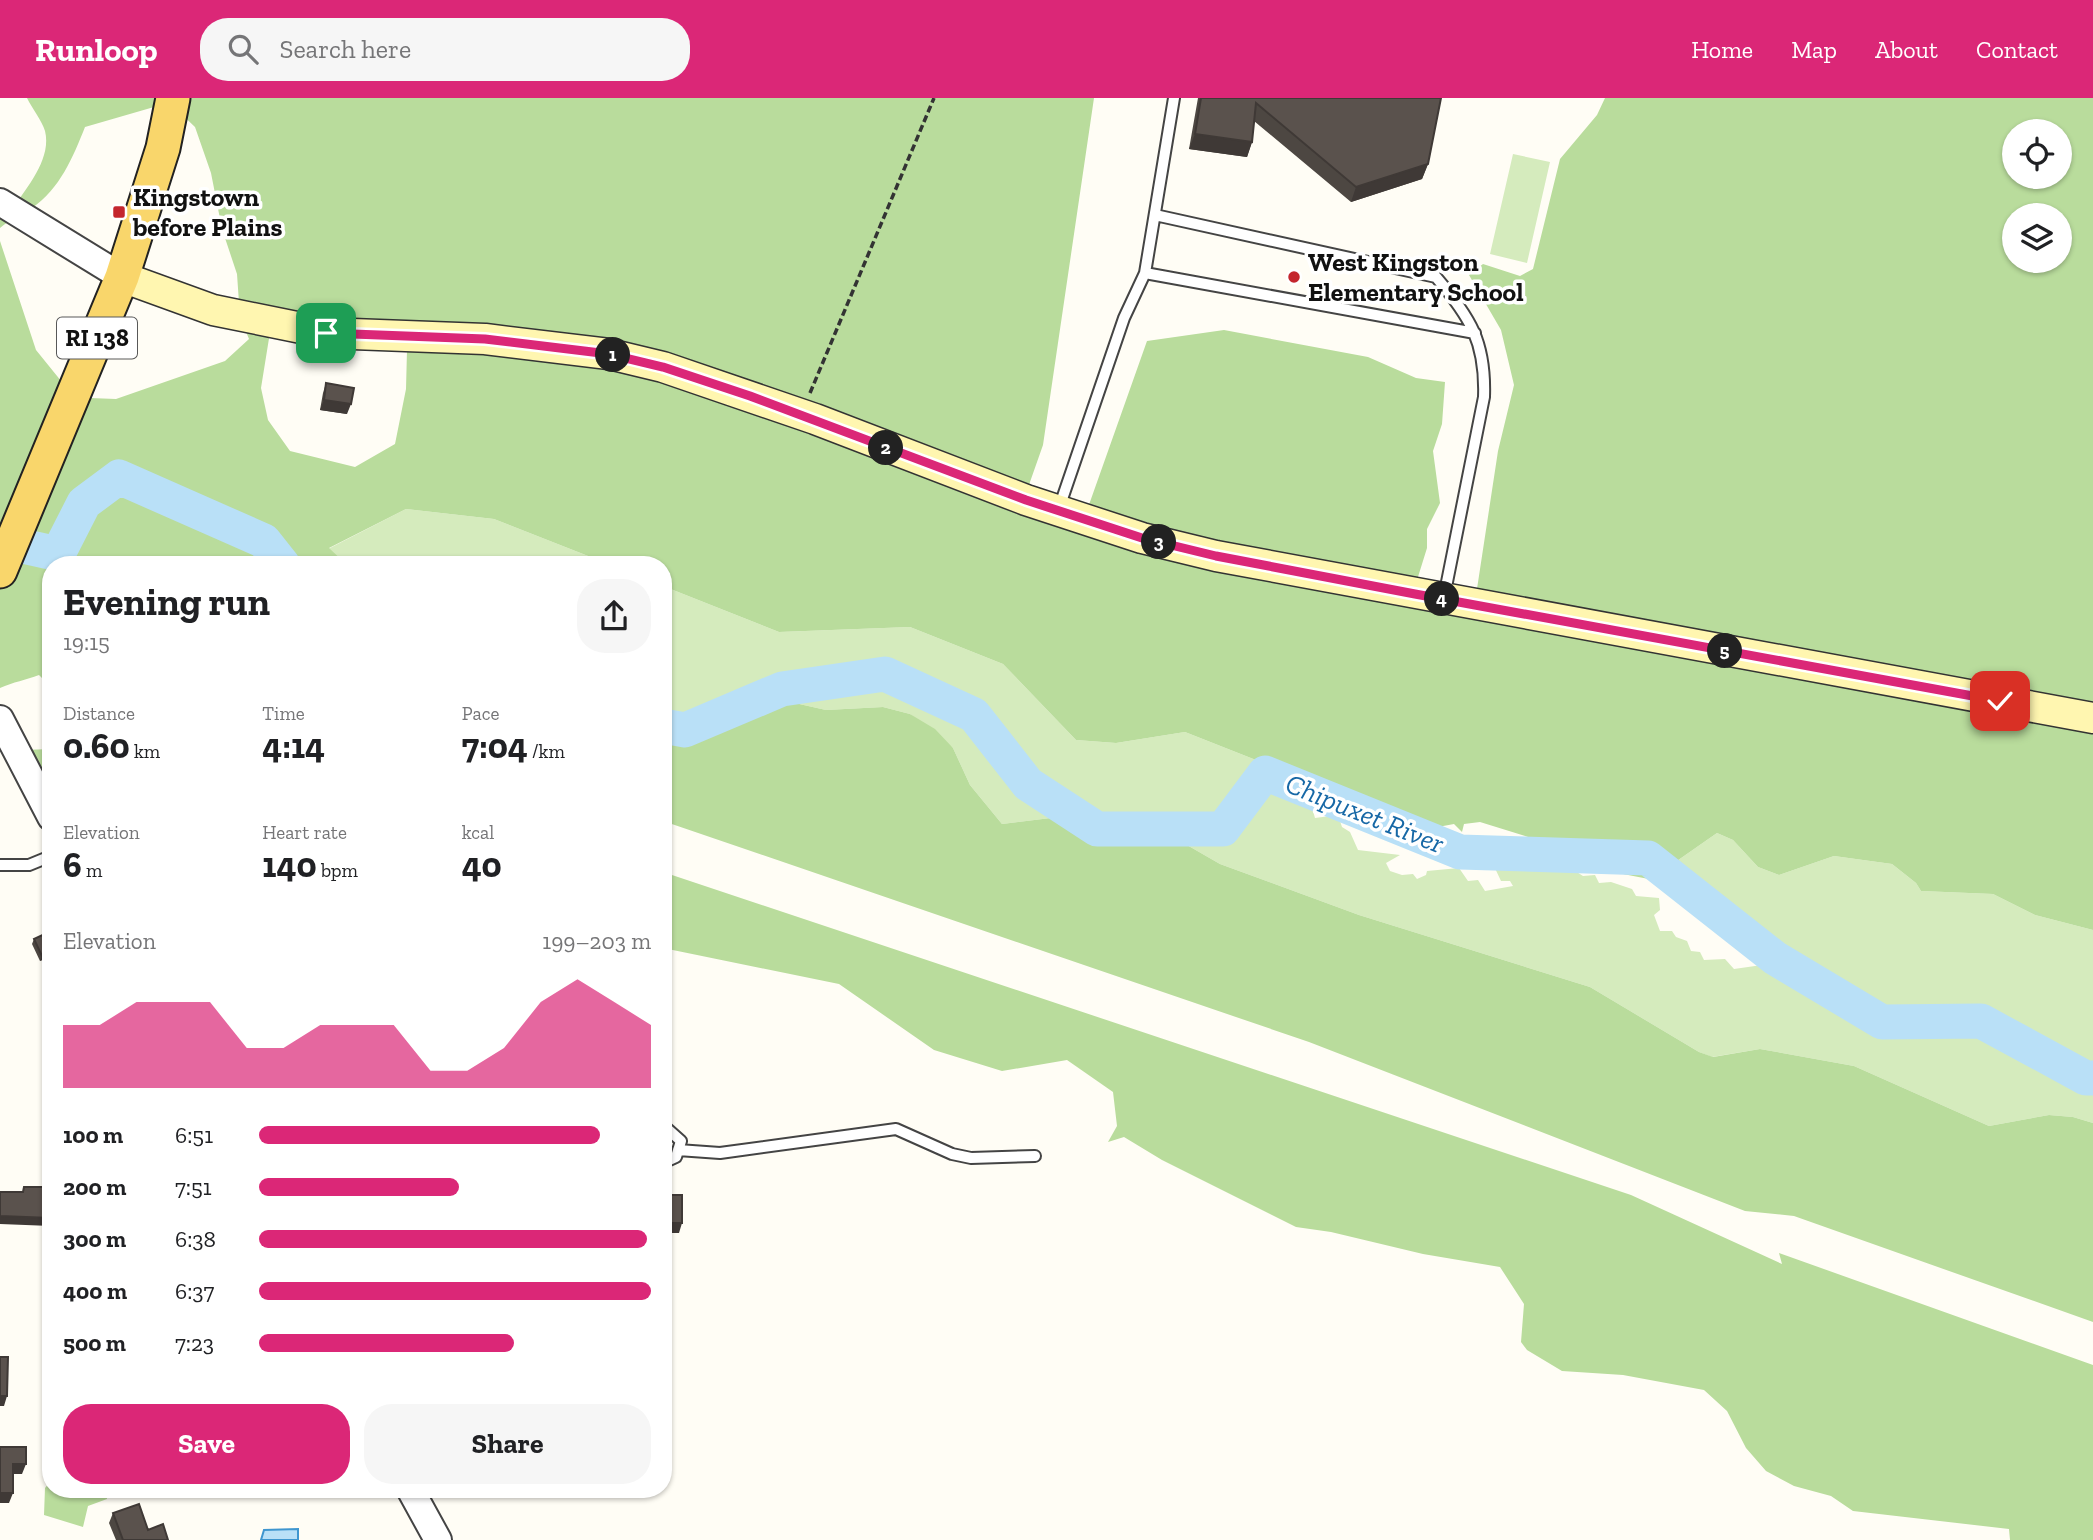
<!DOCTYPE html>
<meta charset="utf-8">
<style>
:root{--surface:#fff;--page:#f6f6f6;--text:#202124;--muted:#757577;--accent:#db2777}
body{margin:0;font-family:"Zilla Slab",serif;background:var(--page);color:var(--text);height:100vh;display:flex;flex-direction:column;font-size:26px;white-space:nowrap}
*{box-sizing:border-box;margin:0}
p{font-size:23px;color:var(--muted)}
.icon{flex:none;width:38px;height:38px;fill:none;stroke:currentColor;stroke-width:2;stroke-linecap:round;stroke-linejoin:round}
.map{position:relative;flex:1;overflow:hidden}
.drawer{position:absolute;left:42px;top:458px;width:630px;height:942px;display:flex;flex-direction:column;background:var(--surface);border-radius:28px;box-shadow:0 2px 5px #0004}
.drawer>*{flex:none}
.controls{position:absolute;left:2002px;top:21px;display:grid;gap:14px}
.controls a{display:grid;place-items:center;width:70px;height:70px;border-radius:50%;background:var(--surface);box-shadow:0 2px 5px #0004;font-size:35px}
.pin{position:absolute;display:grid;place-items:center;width:60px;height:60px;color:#fff;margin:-30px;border-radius:14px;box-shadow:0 4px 10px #0006}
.km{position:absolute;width:35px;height:35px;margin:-18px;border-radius:50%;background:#222;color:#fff;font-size:19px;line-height:35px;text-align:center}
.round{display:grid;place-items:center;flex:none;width:74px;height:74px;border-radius:28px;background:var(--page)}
.summary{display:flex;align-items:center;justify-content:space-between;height:119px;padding:0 21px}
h1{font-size:38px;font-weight:800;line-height:52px}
.figures{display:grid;grid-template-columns:repeat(3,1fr);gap:10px;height:119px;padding:7px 21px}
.figures div{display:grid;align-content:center}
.figures b{font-size:35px;font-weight:800}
.figures small{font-size:19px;font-weight:400}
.figures p{font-size:19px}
.chart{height:196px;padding:14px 21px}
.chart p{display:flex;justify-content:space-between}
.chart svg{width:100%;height:126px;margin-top:7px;fill:var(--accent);opacity:.7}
.cta{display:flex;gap:14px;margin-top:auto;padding:14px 21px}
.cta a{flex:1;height:80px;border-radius:28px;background:var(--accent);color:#fff;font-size:28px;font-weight:800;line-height:80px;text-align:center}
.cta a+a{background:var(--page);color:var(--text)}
ul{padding:0 21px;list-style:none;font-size:23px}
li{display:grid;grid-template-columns:112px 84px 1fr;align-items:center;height:52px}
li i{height:18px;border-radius:9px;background:var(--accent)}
header{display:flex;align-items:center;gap:42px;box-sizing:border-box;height:98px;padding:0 35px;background:var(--accent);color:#fff}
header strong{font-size:33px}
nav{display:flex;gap:38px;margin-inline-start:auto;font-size:24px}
.search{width:490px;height:63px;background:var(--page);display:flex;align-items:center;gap:18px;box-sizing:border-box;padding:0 24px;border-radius:28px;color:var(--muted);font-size:26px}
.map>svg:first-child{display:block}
</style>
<header>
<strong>Runloop</strong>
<div class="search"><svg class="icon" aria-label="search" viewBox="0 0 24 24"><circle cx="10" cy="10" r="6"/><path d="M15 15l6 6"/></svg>Search here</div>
<nav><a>Home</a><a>Map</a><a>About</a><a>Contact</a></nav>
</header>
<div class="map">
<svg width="2093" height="1442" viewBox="0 0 2093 1442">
<rect width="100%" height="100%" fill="#fffdf5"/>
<!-- green -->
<path fill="#d5ebbd" d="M1513,56L1550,64L1527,165L1490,156Z
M406,411L494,421L611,467H347L328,451Z
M663,488L779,534L910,529L1003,566L1076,642L1116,645L1185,634L1261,664L1282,666L1297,680L1295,692L1301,696H1308L1315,720L1338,717L1342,729L1350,734L1358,752L1400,757L1386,765L1390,773L1402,777L1413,776L1417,781L1426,777L1427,773L1459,770L1468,783L1478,782L1485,793L1513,788L1510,783H1501L1493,766L1498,765L1531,762L1535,768L1572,771L1583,778L1595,777L1599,785L1611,784L1632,791L1636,798L1659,800L1660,812L1654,817L1660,833H1672L1676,839L1687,843L1691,853L1700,854L1704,862L1725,861L1734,871L1762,867L1766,873H1787L1790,863L1786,856L1700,812L1662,784L1674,765L1717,735L1733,742L1758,769L1779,777L1834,758L1892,766L1916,785L1921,793L1993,796L2035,817L2093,832V1025L2073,1019L2049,1017L1989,1028L1854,968L1760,951L1712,959L1699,954L1590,889L1359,817L1220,766L1180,743L1162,745L1118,738L1067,718L1002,726L970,687L953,650L910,616L883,609L826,612L777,601L686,629L668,642H663Z"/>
<!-- forest -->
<path fill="#b9dc9c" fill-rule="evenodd" d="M27,0H1094L1043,347L1024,401L1085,418L1147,243L1224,232L1368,259L1416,280L1445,284L1442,326L1433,353L1440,405L1427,431V450L1413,495L1475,504L1498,353L1514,287L1501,232L1469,177L1483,166L1520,178L1533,171L1560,61L1597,17L1605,0H2093V832L2035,817L1993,796L1921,793L1916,785L1892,766L1834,758L1779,777L1758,769L1733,742L1717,735L1674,765L1662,784L1659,783L1623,776L1570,752L1480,724L1464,726L1462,734L1454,726C1443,728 1431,731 1420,727C1406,722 1394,708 1379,708L1373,701L1358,700C1346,684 1316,680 1297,680L1282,666L1261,664L1185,634L1116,645L1076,642L1003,566L910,529L779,534L663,488V467H611L494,421L406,411L329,450L347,467H51V582H44L39,577C26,582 13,584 0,590V143L36,252L70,294L90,300L116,301L225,263L249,241L240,219L237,176L222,131L211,75L195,29L173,8L154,9L85,29C73,59 60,91 32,110C21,117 12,120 0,130V105L11,112C26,91 52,61 45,33C42,23 32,10 27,0ZM2014,33H2060V79H2014ZM2014,117H2060V163H2014ZM271,228L407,252L406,291L395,346L355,369L290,353L268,322L261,290Z
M777,601L826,612L883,609L910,616L935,631L953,650L970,687L1002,726L1067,718L1118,738L1162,745L1180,743L1220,766L1359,817L1590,889L1699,954L1713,959L1760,951L1854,968L1989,1028L2049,1017L2073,1019L2093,1025V1224L1794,1118L1745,1113L1309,944L663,723V642H669L686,629Z
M51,651V709L23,652Z
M663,774L1631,1097L1782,1166L1779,1155L2093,1267V1442H2010L2009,1431L1853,1413L1831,1398L1794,1388L1766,1373L1746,1350L1727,1313L1704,1292L1623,1277L1562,1273L1527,1252L1521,1244L1524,1206L1500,1169L1423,1156L1331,1134L1296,1129L1162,1062L1124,1039L1108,1044L1117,1028L1113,994L1067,962L1002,973L934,952L839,886L663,850Z
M51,1383V1391H106L107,1401L88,1408L83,1429L44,1417L45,1390Z"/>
<!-- water -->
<path fill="#b9e0f7" stroke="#3f96cf" stroke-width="2" d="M298,1431V1442H261L264,1432Z"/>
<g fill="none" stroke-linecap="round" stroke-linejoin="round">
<!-- river -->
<path stroke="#b9e0f7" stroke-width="35" d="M27,449L58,456L84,405L119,379L264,443L283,467
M663,628L685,632L782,591L885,576L974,617L1028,686L1097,731H1223L1265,675L1460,754L1648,760L1775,860L1882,924L1981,923L2086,980H2093"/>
<defs>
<path id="service" d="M1155,117L1436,179C1470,219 1486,244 1484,299L1444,499
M1145,175L1475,235
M1059,410L1124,220L1145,175L1174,0
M0,767H29L51,758
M663,1027L681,1043L676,1059L663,1065
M678,1052L720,1055L896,1031L952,1056L971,1060L1035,1058"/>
<path id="tertiary" d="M0,104L122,179
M0,621L51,719
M410,1391L438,1442"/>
<path id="secondary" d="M122,179L213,212L326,235L485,241L609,256L663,269L815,321L1026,402L1142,440L1216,458L2093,620"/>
<path id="primary" d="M0,473L122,179L163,50L173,0"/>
</defs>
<!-- service casing -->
<use href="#service" stroke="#444" stroke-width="14"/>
<!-- tertiary casing -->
<use href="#tertiary" stroke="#444" stroke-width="30"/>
<!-- secondary casing -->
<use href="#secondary" stroke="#333" stroke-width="33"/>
<!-- primary casing -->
<use href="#primary" stroke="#222" stroke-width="37"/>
<!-- path -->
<path stroke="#333" stroke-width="3.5" stroke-dasharray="7 3.5" stroke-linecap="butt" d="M810,295L934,0"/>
<!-- service -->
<use href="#service" stroke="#fff" stroke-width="10"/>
<!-- tertiary -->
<use href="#tertiary" stroke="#fff" stroke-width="26"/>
<!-- secondary -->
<use href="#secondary" stroke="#fff6b0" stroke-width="30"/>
<!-- primary -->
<use href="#primary" stroke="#f9d66b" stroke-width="33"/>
</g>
<!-- wall -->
<path fill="#4d4742" d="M1198,0H1441L1428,66L1422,81L1351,104L1254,23L1252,44L1247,59L1189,51Z
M326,285L347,316L320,312L323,295Z
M51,833V858L40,863L32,846L34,841Z
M113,1415L148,1432L168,1442H116L109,1425Z"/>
<!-- shaded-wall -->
<path fill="#3f3936" d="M1195,36L1252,44L1247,59L1189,51Z
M1428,66L1422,81L1351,104L1356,89Z
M324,302L351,306L347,316L320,312Z
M51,853V858L40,863L42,858Z
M0,1118L51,1120V1128L0,1126Z
M663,1125H682L679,1135H663Z
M0,1298H7L4,1308H0Z
M13,1366H26L22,1376H9Z
M0,1395H13L9,1405H0Z"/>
<!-- building -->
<path fill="#5a524d" stroke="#3f3936" stroke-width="2" d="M1201,0H1441L1428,66L1356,89L1256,5L1252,44L1195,36Z
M326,285L354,290L351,306L324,302Z
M51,833V853L42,858L34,841Z
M24,1089H51V1120L0,1118V1094H23Z
M663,1097H682V1125H663Z
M0,1259H8L7,1298H0Z
M0,1349H26V1366H13V1395H0Z
M139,1406L148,1432L163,1426L168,1442H123L113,1415Z"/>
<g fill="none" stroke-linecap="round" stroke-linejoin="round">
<defs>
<path id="route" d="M326,235L485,241L609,256L663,269L750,298L1026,402L1142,440L1216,458L1415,496L2000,603"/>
</defs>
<!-- route casing -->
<use href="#route" stroke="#fff" stroke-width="14"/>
<!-- route -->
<use href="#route" stroke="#db2777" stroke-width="9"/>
</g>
<!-- markers -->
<g fill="#c4262e" stroke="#fff" stroke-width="2.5">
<rect x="112" y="107" width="14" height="14" rx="3.5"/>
<circle cx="1294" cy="179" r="7"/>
</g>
<g text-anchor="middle" stroke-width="7" stroke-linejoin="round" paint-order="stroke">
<!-- shield labels -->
<rect fill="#fff" stroke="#585858" stroke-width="2" x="57" y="219.5" width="80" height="41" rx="5"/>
<g font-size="24" font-weight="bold" fill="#111">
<text x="97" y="248">RI 138</text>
</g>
<!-- poi labels -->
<g font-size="26" font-weight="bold" fill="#111" stroke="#fff" text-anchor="start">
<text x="133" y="108">Kingstown<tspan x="133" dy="30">before Plains</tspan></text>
<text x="1308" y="173">West Kingston<tspan x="1308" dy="30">Elementary School</tspan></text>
</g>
<!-- water labels -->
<g font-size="28" font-style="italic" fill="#1768a6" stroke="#fff">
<text transform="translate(1365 715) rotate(22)" y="10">Chipuxet River</text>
</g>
</g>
</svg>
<div class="controls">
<a><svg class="icon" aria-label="locate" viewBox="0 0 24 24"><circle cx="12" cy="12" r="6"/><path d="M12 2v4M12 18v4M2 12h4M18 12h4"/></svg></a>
<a><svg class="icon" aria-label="layers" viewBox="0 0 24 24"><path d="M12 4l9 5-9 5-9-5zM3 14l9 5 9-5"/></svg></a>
</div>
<div class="pin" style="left:326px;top:235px;background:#1e9e55"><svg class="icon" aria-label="arrive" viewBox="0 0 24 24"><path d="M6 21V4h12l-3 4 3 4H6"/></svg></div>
<div class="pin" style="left:2000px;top:603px;background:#d93025"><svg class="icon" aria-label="check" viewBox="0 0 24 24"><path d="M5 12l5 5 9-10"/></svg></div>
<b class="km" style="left:613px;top:257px">1</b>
<b class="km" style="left:886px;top:350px">2</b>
<b class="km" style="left:1159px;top:444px">3</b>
<b class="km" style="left:1442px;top:501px">4</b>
<b class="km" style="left:1725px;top:553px">5</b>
<section class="drawer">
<div class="summary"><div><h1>Evening run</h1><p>19:15</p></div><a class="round"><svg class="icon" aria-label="share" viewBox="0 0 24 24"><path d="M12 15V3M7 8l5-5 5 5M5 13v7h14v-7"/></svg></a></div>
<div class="figures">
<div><p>Distance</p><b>0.60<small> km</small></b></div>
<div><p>Time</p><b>4:14</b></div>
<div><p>Pace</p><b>7:04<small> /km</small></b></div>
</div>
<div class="figures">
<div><p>Elevation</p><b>6<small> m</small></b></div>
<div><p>Heart rate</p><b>140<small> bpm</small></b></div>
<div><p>kcal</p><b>40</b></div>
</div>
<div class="chart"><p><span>Elevation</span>199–203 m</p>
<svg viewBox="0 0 160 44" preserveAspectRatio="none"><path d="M0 44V22L10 22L20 14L30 14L40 14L50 30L60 30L70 22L80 22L90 22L100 38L110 38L120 30L130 14L140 6L150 14L160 22V44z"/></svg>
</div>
<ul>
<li><b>100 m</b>6:51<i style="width:87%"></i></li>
<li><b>200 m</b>7:51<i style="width:51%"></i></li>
<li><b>300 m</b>6:38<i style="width:99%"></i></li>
<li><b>400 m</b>6:37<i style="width:100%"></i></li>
<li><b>500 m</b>7:23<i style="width:65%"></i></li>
</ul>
<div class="cta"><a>Save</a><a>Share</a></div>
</section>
</div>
